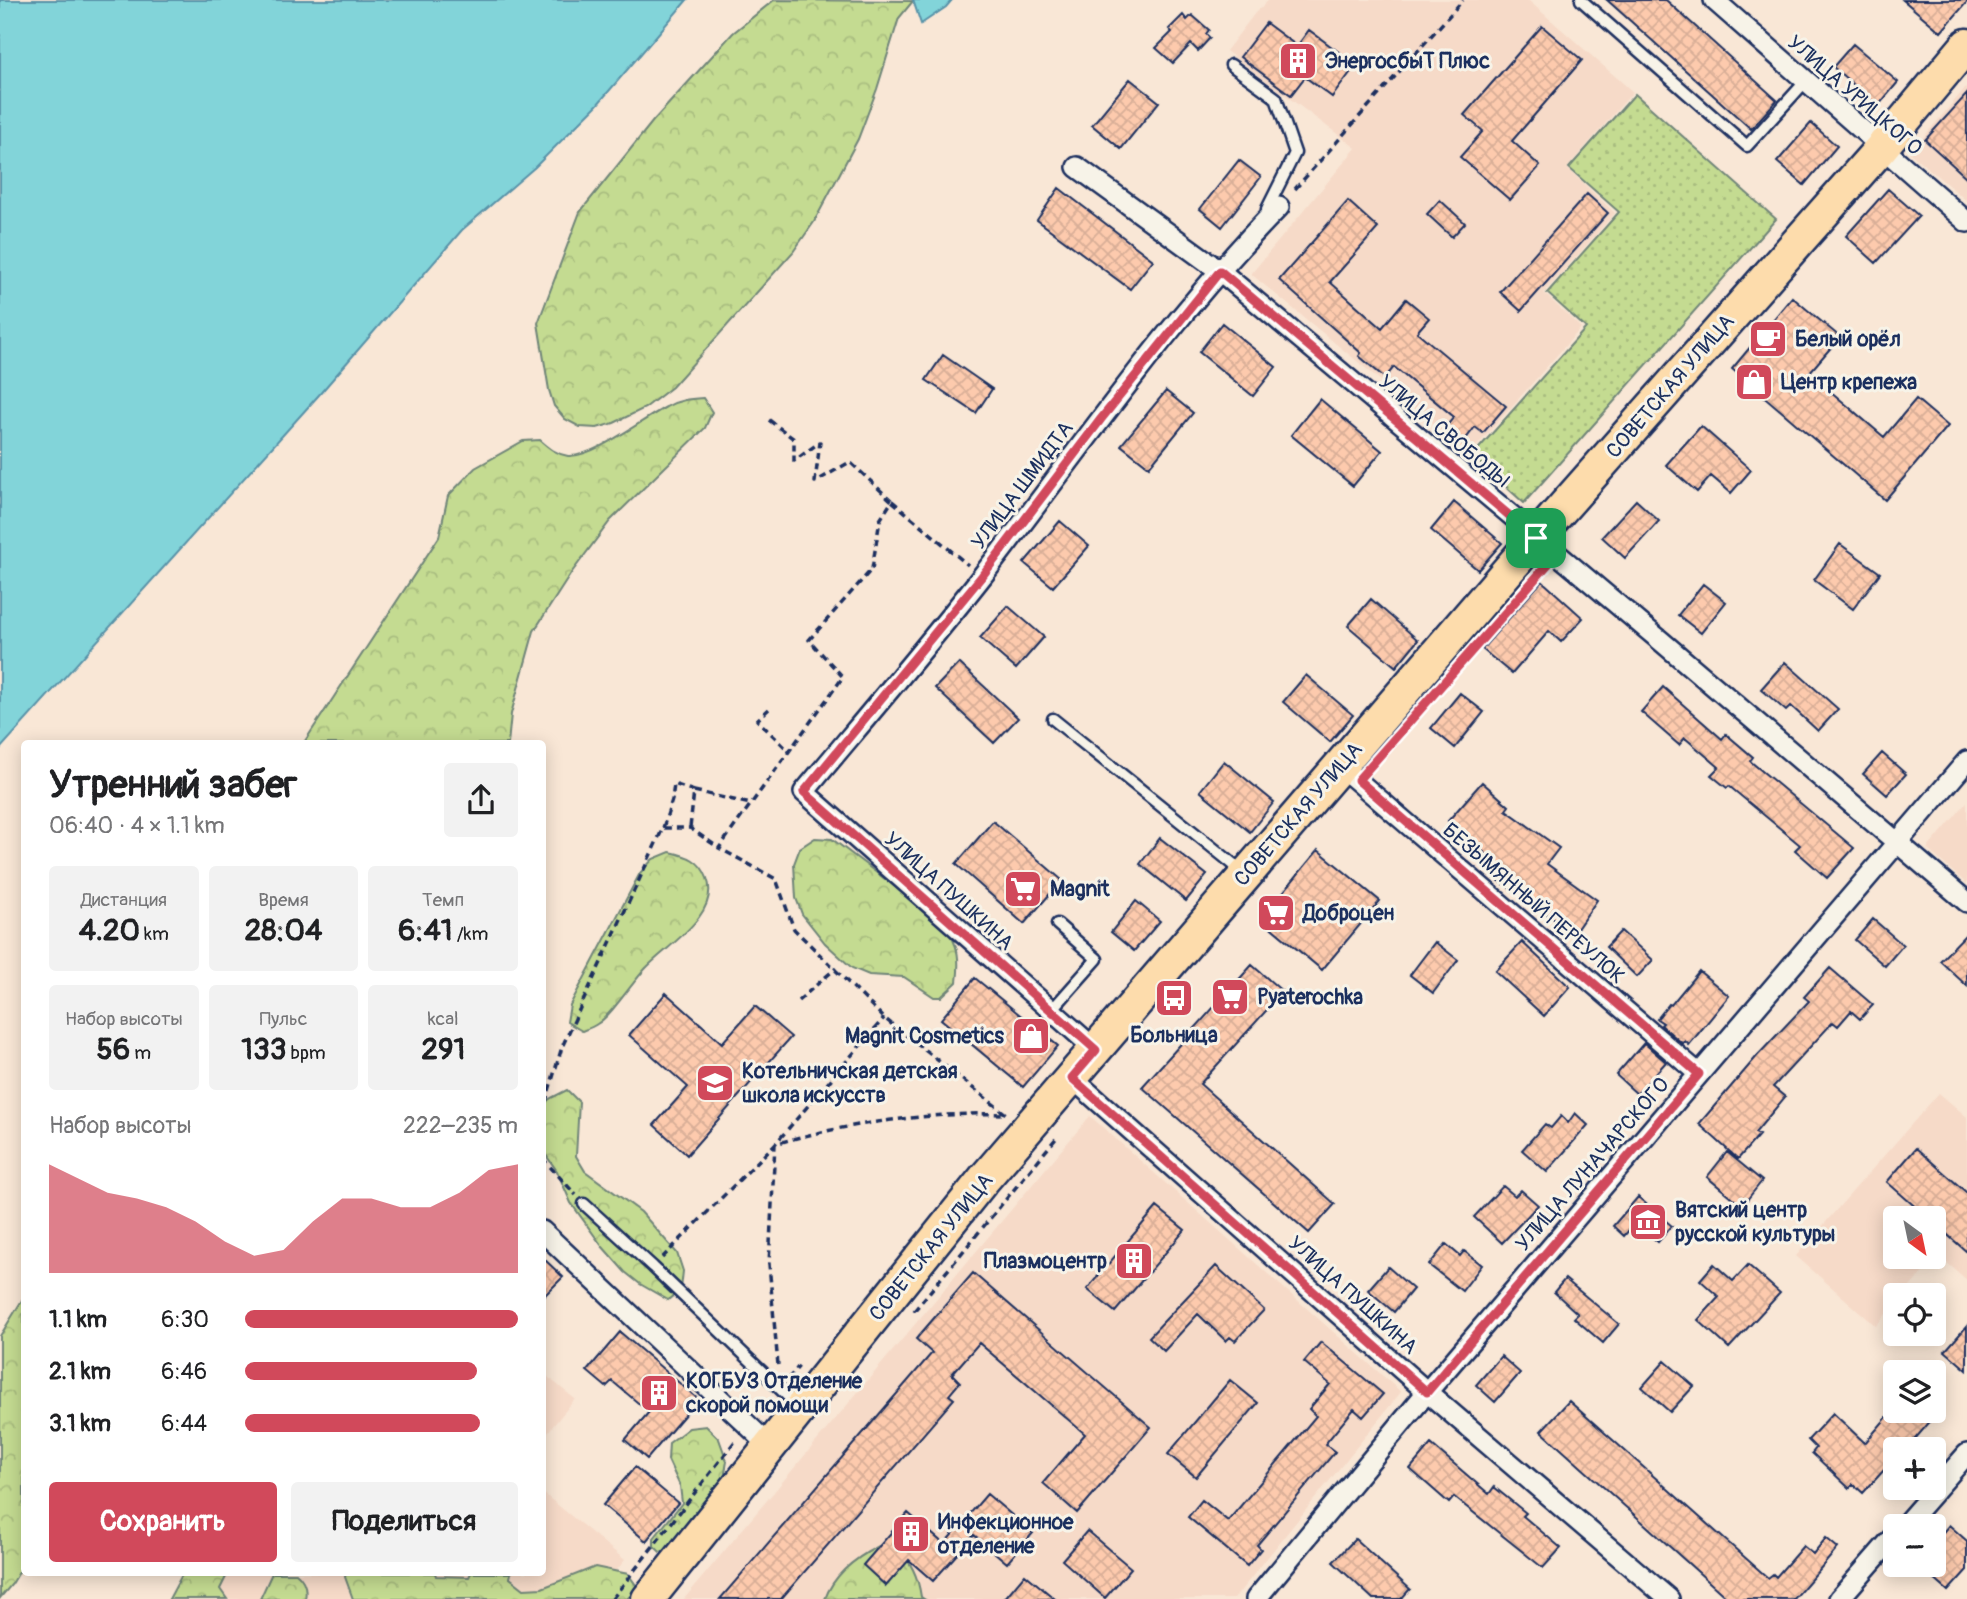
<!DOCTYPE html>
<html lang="ru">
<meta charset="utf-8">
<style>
:root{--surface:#fff;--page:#f2f2f2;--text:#202124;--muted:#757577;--accent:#d1495b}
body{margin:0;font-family:Pangolin,sans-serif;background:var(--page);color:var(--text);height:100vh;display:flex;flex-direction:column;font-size:26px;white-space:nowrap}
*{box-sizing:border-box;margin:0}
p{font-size:23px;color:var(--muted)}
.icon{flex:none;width:38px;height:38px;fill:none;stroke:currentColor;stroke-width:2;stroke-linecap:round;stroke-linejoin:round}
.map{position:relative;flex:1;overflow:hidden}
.sheet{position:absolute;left:21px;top:740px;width:525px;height:836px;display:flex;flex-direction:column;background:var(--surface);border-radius:7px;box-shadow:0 4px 18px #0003}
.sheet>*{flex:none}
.needle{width:46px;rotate:147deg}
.fabs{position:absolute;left:1883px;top:1206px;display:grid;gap:14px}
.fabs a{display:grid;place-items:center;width:63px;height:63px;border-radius:7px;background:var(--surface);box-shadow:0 4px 18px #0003;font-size:35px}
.pin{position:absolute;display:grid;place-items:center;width:60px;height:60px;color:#fff;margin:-30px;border-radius:14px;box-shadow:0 4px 10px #0006}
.round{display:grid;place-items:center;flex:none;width:74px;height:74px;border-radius:7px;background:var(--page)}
.headline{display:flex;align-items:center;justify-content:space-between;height:119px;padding:0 28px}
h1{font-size:38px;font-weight:700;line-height:52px}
.metrics{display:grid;grid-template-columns:repeat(3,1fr);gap:10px;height:119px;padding:7px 28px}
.metrics div{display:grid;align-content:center;border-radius:7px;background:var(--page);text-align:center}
.metrics b{font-size:30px;font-weight:700}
.metrics small{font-size:19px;font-weight:400}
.metrics p{font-size:19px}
.chart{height:196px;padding:14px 28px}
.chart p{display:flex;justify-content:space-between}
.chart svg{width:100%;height:126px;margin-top:7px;fill:var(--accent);opacity:.7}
.button{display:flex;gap:14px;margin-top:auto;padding:14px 28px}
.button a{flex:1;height:80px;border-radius:7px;background:var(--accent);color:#fff;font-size:28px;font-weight:700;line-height:80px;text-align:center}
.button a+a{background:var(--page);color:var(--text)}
ul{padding:0 28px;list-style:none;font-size:23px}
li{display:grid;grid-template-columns:112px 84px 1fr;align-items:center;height:52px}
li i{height:18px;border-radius:9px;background:var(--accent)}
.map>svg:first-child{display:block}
</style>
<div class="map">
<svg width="1967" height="1599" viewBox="0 0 1967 1599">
<defs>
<pattern id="grass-dots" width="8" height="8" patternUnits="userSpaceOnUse" patternTransform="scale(1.75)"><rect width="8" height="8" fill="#c4db91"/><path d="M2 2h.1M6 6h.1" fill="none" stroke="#a8bc7f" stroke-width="1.8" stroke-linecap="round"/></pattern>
<pattern id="forest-crowns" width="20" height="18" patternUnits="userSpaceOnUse" patternTransform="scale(1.75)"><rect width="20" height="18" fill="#c4db91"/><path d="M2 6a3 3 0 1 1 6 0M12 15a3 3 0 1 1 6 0" fill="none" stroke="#a8bc7f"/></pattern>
<pattern id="building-cross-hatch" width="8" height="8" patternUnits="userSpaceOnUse" patternTransform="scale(1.75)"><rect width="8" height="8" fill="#fdcaad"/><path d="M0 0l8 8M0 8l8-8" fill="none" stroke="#d8ae97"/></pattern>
</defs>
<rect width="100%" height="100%" fill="#f9e7d6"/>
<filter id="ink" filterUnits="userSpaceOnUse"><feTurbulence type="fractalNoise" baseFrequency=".0143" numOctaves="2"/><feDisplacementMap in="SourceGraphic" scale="14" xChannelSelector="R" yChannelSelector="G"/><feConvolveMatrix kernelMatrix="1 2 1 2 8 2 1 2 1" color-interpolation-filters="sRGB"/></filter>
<g filter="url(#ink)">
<!-- built -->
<path fill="#f6dac8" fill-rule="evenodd" d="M1269,0H1528L1633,92L1567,168L1615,213L1544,293L1581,328L1470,454L1251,274L1356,148L1226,51L1255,13Z
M1967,86V201L1910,153Z
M1967,802V884L1927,849Z
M1939,1093L1967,1117V1280L1938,1255L1903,1295H1895V1303L1876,1326L1796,1256ZM1895,1218H1934V1256H1895Z
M1090,1116L1401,1392L1234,1599H684Z
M543,1373L575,1399L543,1438Z
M543,1493L625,1560L593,1599H210L179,1573H542Z"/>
<!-- grass -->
<path fill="url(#grass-dots)" stroke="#708578" stroke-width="2" d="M1635,94L1776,219L1524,503L1472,456L1586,328L1547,293L1619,212L1569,168Z"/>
<!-- forest -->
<path fill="url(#forest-crowns)" stroke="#708578" stroke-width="2" d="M774,0L913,1L899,18L877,89L858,139L814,222L793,252L672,387L645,408L614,423L597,428L580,427L565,419L554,406L549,390L538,323L580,212L653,121L733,33Z
M703,398L712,412L705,428L610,521L572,572L534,631L511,714L508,744H303L439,537L448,496L475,468L523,441L540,440C549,448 556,454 568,456C593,458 643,419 666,407C678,400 689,399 703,398Z
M815,838L832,839L935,917C957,938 961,952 957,982L941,997H934L904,977L869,975L852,968L825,943L802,914L796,898L794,864L800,848Z
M670,852C688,856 700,860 707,878C721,914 668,945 647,967C633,981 612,1015 597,1024C593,1027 587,1029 582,1031L567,1022L570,1005L640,873L653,859Z
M567,1090L579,1102L576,1156L585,1171L641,1212L677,1253L683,1271L681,1289L668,1300L640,1284L625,1272L602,1246L571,1203L557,1171L543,1151L542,1105L551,1098Z
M24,1297V1564L12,1584L0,1598V1336Z
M706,1426L719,1439L727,1461L723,1485L671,1549L660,1552L654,1546V1538L682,1503L680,1486L668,1460L669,1443L689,1428Z
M879,1546L897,1547C911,1562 918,1576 921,1597L924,1599H825C834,1574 857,1557 879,1546Z
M595,1567L628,1574L638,1588L627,1599H353L345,1577L346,1573H435L436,1576L469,1577L471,1573H511L510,1578L524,1589L542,1588Z
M183,1573H228L220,1589L227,1599H169Z
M272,1573H296C305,1580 307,1589 305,1599H260Z"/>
<!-- water -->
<path fill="#82d4d9" stroke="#5992a8" stroke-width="2" d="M0,0H687L597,105L535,167L462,230L318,396L0,749Z
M913,0H952L946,7L921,24Z"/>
<!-- building -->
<path fill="url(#building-cross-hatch)" stroke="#1b2f5e" stroke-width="2" d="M1607,0H1666L1777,100L1751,129Z
M1903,0H1967V2L1941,32Z
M1183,15L1187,20L1192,15L1209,30L1206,34L1210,38L1198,51L1191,44L1173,63L1156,48L1172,32L1169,29Z
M1266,23L1297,46L1309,30L1356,65L1332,97L1305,77L1291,95L1240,57Z
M1542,26L1582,60L1512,141L1540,166L1510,200L1460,157L1483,131L1464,115Z
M1853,44L1898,82L1878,106L1833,67Z
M1130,79L1159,102L1121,149L1092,125Z
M1967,94V178L1925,140Z
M1811,123L1837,146L1804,185L1777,162Z
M1239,160L1261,177L1222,227L1200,209Z
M1059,188L1153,260L1130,289L1037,220Z
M1888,189L1919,216L1876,263L1846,236Z
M1587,194L1608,213L1521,311L1500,292Z
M1440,200L1465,223L1452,237L1427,214Z
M1348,201L1378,228L1330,282L1382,328L1406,299L1429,318L1417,332L1506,406L1483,433L1475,427L1462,444L1444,429L1454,417L1394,367L1385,378L1359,356L1361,353L1279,280Z
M1792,297L1840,337L1809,373L1884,437L1916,399L1948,426L1885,500L1732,369Z
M1222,323L1276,367L1253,396L1199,352Z
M943,355L992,389L976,413L926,380Z
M1166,391L1193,413L1149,467L1121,445Z
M1320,399L1382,451L1353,486L1291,435Z
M1701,426L1751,470L1731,493L1711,476L1697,492L1666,465Z
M1636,500L1659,521L1625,558L1602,537Z
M1454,502L1502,543L1478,570L1431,530Z
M1060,521L1089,546L1053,587L1024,563Z
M1840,544L1880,573L1853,609L1814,580Z
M1542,581L1583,618L1561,642L1549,631L1512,674L1482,649Z
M1703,584L1726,602L1701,633L1678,615Z
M1371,599L1418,640L1396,667L1348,626Z
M1008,606L1044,637L1016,669L980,638Z
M1785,662L1838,709L1818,731L1791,706L1786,711L1761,689Z
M959,663L1018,718L994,743L935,688Z
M1306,675L1353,715L1330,742L1283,702Z
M1663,687L1722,739L1726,734L1753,757L1750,761L1854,848L1827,878L1795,850L1800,845L1729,786L1727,788L1711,775L1719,767L1685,738L1679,745L1641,712Z
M1460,693L1484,712L1455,748L1431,728Z
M1882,753L1906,774L1887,795L1863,774Z
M1224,761L1274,802L1250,832L1200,791Z
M1482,782L1509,806L1506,810L1559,848L1547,864L1597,900L1574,933L1495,878L1502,868L1448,821Z
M993,821L1062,880L1024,924L956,864Z
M1160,838L1207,875L1186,901L1140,864Z
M1318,850L1380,901L1322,970L1261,919Z
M1136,901L1160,921L1134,951L1111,932Z
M1873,919L1903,945L1885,966L1855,940Z
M1621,931L1653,960L1637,977L1606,947Z
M1967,933V986L1940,961Z
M1435,942L1458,960L1433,993L1410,975Z
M1522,942L1570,987L1544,1016L1495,971Z
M1252,965L1283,992L1200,1084L1335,1204L1309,1233L1142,1087Z
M1830,968L1873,1005L1860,1019L1851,1011L1838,1026L1833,1022L1773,1087L1785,1097L1755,1133L1759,1135L1738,1159L1699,1124L1758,1055L1809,1001L1804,997Z
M1699,971L1729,996L1689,1045L1685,1041L1683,1044L1661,1025L1663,1023L1657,1019L1669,1004L1671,1005Z
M975,978L1058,1046L1023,1087L941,1019Z
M666,993L722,1043L755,1006L791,1037L687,1155L654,1125L688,1087L629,1035Z
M1644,1043L1666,1062L1637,1094L1616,1075Z
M1575,1113L1588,1125L1547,1172L1522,1150L1545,1124L1551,1128L1561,1116L1568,1123Z
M1916,1148L1967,1193V1252L1934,1223V1218H1928L1887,1182Z
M1727,1152L1762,1181L1742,1206L1707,1177Z
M1503,1186L1515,1196L1521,1190L1538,1205L1502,1243L1474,1217Z
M1638,1197L1672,1226L1658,1242L1635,1223L1624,1236L1613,1226Z
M1157,1207L1185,1230L1115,1312L1087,1289Z
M1446,1244L1460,1256L1464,1251L1482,1265L1462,1291L1429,1265Z
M542,1257L563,1277L542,1298Z
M1714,1264L1733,1281L1748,1265L1780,1293L1729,1348L1698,1320L1719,1297L1700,1280Z
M1216,1266L1264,1310L1235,1341L1230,1337L1226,1341L1198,1314L1164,1351L1149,1337Z
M1388,1267L1413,1289L1394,1312L1368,1290Z
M973,1273L1151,1427L1077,1513L1043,1483L1085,1434L979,1343L952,1374L960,1382L949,1395L954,1399L781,1599H720L932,1353L916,1339Z
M1565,1279L1619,1324L1603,1343L1574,1318L1578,1314L1554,1292Z
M1967,1326V1370L1945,1351Z
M620,1332L698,1399L647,1459L625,1440L649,1412L612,1381L606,1387L587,1371Z
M1321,1342L1383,1394L1363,1417L1354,1409L1325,1444L1335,1452L1257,1545L1261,1549L1247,1566L1188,1517L1202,1500L1228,1521L1316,1416L1309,1409L1330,1384L1304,1362Z
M1501,1356L1520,1373L1495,1402L1476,1385Z
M1665,1361L1694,1386L1670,1412L1642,1387Z
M1230,1380L1258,1403L1196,1477L1168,1454Z
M1569,1401L1768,1578L1773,1574L1776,1577L1803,1546L1813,1554L1826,1538L1838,1548L1794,1599H1728L1541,1431Z
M1893,1410H1940L1909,1446L1903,1449H1895V1458L1863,1493L1853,1484L1849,1488L1812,1453L1816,1448L1808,1440L1833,1413L1865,1443Z
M1431,1444L1489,1494L1494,1487L1526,1513L1523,1516L1561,1548L1543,1568L1454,1497L1449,1503L1410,1469Z
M635,1467L678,1503L646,1541L603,1505Z
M987,1494L1033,1533L1007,1563L974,1535L933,1581L909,1560L886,1586L863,1565L908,1513L944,1544Z
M1949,1525L1967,1541V1570L1948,1591L1917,1564H1934V1543Z
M1087,1531L1131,1568L1105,1598L1062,1560Z
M1355,1539L1410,1589L1401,1599H1373L1333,1562Z
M1025,1574L1055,1599H1004Z"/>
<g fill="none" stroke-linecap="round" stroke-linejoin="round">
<defs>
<path id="service" d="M1581,0L1747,146L1805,82
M1231,65L1276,98L1295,153L1267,209
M1053,719L1243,872
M1051,1011L1097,959L1057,924
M584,1204L653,1267L798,1406"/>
<path id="minor" d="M1714,0L1967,222
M1077,167L1220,271L1661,641L1967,902
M1340,766L1699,1074
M1096,1050L804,792C864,720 925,649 983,575C1079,451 1169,319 1279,207
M1072,1078L1427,1392L1669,1599
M542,1231L770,1446
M1904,1526L1967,1454
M1256,1599L1427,1392L1967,761
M1839,1599L1895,1535"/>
<path id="primary" d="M648,1599L984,1179L1536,538L1881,148L1967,45"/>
</defs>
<!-- service casing -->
<use href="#service" stroke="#1b2f5e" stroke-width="15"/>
<!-- minor casing -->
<use href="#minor" stroke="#1b2f5e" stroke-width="24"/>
<!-- primary casing -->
<use href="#primary" stroke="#1b2f5e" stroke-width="37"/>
<!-- path -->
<path stroke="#1b2f5e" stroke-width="3.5" stroke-dasharray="7 5" stroke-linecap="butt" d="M1295,189L1463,0
M769,420L794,439V461L820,442L815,482L850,462L892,501
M769,709L757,720L789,751
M694,791L751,804
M663,828L672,800L674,784L694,791L690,828
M798,1001L836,968
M542,1114L562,1047L663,828H690L719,848
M542,1158L576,1195
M662,1258L775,1144L884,1018
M914,1311L1058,1136
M778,1365L769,1264L775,1144C846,1123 932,1112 1006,1114L884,1018L794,929L776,879L719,848L843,677L809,640L872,569L880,520L892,501L968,565
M788,1379L799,1366
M612,1599L736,1440"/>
<!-- service -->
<use href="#service" stroke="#f7f3e8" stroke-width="10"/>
<!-- minor -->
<use href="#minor" stroke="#f7f3e8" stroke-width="19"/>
<!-- primary -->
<use href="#primary" stroke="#fddcac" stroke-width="32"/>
</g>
</g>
<g fill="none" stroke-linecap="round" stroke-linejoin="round" filter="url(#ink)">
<defs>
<path id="route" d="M1220,271L1556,555L1358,780L1699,1074L1427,1392L1072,1078L1096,1050L804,792L982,576L1101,419Z"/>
</defs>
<!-- route casing -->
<use href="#route" stroke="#fff" stroke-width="14"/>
<!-- route -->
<use href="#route" stroke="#d1495b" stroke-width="9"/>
</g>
<!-- icons -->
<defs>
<symbol id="building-square" viewBox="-11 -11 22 22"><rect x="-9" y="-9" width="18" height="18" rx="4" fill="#d1495b" stroke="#f7f3e8"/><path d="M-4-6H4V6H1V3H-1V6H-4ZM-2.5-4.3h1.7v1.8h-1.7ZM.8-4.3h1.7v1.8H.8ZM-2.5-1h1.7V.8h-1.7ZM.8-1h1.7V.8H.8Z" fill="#fff"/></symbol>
<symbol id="cafe-square" viewBox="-11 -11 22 22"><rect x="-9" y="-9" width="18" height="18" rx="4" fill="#d1495b" stroke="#f7f3e8"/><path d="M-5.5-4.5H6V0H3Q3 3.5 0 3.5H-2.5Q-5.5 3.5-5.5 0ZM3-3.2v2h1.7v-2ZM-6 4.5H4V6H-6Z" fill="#fff"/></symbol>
<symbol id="shop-square" viewBox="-11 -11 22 22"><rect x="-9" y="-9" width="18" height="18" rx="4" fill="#d1495b" stroke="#f7f3e8"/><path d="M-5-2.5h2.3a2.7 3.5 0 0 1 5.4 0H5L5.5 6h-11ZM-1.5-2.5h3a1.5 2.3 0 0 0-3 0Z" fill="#fff"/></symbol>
<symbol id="supermarket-square" viewBox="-11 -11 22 22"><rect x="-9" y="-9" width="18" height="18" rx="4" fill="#d1495b" stroke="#f7f3e8"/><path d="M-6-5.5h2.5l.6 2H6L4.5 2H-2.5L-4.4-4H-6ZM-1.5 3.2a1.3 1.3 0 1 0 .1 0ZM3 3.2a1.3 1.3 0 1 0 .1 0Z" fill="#fff"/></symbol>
<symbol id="bus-square" viewBox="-11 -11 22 22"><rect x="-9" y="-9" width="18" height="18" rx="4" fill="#d1495b" stroke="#f7f3e8"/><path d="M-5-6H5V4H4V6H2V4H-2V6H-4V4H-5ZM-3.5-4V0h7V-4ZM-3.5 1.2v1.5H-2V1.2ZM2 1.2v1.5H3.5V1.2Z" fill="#fff"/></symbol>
<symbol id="school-square" viewBox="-11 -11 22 22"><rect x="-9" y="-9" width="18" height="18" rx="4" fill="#d1495b" stroke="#f7f3e8"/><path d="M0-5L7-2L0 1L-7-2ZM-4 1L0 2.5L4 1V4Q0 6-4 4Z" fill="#fff"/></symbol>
<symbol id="museum-square" viewBox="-11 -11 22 22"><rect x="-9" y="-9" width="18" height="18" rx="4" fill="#d1495b" stroke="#f7f3e8"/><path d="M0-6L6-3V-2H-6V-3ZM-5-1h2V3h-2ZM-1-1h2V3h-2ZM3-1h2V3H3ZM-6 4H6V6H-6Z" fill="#fff"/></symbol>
</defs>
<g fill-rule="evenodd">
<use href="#building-square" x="1276" y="39" width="44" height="44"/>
<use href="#cafe-square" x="1746" y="317" width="44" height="44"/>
<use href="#shop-square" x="1732" y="360" width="44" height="44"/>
<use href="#supermarket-square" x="1001" y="867" width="44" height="44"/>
<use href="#supermarket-square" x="1254" y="891" width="44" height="44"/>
<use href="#supermarket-square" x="1208" y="975" width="44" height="44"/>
<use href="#bus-square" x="1152" y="976" width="44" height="44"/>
<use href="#shop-square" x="1009" y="1014" width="44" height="44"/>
<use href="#school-square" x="693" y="1061" width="44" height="44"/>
<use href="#museum-square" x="1626" y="1200" width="44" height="44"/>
<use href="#building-square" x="1112" y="1239" width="44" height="44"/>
<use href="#building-square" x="637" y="1371" width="44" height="44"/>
<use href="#building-square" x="889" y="1512" width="44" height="44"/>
</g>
<g text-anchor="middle" stroke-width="6" stroke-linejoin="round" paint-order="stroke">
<!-- poi labels -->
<g font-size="21" font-weight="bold" fill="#1b2f5e" stroke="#f7f3e8" text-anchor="start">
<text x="1325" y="68">ЭнергосбыТ Плюс</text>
<text x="1795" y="346">Белый орёл</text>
<text x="1781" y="389">Центр крепежа</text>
<text x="1050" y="896">Magnit</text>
<text x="1303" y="920">Доброцен</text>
<text x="1257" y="1004">Pyaterochka</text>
<text x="1174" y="1042" text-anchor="middle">Больница</text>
<text x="1004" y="1043" text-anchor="end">Magnit Cosmetics</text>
<text x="742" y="1078">Котельничская детская<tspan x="742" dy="24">школа искусств</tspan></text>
<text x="1675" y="1217">Вятский центр<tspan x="1675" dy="24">русской культуры</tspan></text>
<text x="1107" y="1268" text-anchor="end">Плазмоцентр</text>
<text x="686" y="1388">КОГБУЗ Отделение<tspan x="686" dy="24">скорой помощи</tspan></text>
<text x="938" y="1529">Инфекционное<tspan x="938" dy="24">отделение</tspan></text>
</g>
<!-- street labels -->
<g font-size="21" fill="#1b2f5e" stroke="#f7f3e8">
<text transform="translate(1855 95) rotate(41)" y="7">УЛИЦА УРИЦКОГО</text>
<text transform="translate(1670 386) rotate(-49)" y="7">СОВЕТСКАЯ УЛИЦА</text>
<text transform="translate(1444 431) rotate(40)" y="7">УЛИЦА СВОБОДЫ</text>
<text transform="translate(1022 485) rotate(-53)" y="7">УЛИЦА ШМИДТА</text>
<text transform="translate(1298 814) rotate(-49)" y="7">СОВЕТСКАЯ УЛИЦА</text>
<text transform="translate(949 891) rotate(42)" y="7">УЛИЦА ПУШКИНА</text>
<text transform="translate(1534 903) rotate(41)" y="7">БЕЗЫМЯННЫЙ ПЕРЕУЛОК</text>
<text transform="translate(1592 1164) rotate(-49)" y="7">УЛИЦА ЛУНАЧАРСКОГО</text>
<text transform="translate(931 1247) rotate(-51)" y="7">СОВЕТСКАЯ УЛИЦА</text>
<text transform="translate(1353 1295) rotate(42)" y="7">УЛИЦА ПУШКИНА</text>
</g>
</g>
</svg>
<div class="fabs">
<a><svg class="needle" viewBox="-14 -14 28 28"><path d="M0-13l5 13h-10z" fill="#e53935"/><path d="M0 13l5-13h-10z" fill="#757577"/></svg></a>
<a><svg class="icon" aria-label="locate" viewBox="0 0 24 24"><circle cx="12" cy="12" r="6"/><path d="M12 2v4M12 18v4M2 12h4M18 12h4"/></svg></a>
<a><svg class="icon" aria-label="layers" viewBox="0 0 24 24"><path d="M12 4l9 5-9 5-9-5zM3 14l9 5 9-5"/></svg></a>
<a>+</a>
<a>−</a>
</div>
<div class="pin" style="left:1536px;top:538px;background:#1e9e55"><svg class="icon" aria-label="arrive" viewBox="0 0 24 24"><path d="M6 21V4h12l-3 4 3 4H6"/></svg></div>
<section class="sheet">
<div class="headline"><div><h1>Утренний забег</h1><p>06:40 · 4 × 1.1 km</p></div><a class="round"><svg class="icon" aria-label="share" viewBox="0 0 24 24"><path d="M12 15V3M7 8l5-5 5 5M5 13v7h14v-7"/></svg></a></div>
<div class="metrics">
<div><p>Дистанция</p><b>4.20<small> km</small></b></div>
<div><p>Время</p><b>28:04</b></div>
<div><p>Темп</p><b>6:41<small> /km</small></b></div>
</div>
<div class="metrics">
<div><p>Набор высоты</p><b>56<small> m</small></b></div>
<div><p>Пульс</p><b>133<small> bpm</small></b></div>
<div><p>kcal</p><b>291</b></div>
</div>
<div class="chart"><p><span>Набор высоты</span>222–235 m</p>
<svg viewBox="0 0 160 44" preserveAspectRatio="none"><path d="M0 44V6L10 11L20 16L30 18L40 21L50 26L60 33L70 38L80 36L90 26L100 18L110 18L120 21L130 21L140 16L150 8L160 6V44z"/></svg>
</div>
<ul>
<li><b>1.1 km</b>6:30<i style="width:100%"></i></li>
<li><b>2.1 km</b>6:46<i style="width:85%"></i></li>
<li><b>3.1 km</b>6:44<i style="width:86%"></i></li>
</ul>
<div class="button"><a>Сохранить</a><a>Поделиться</a></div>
</section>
</div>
